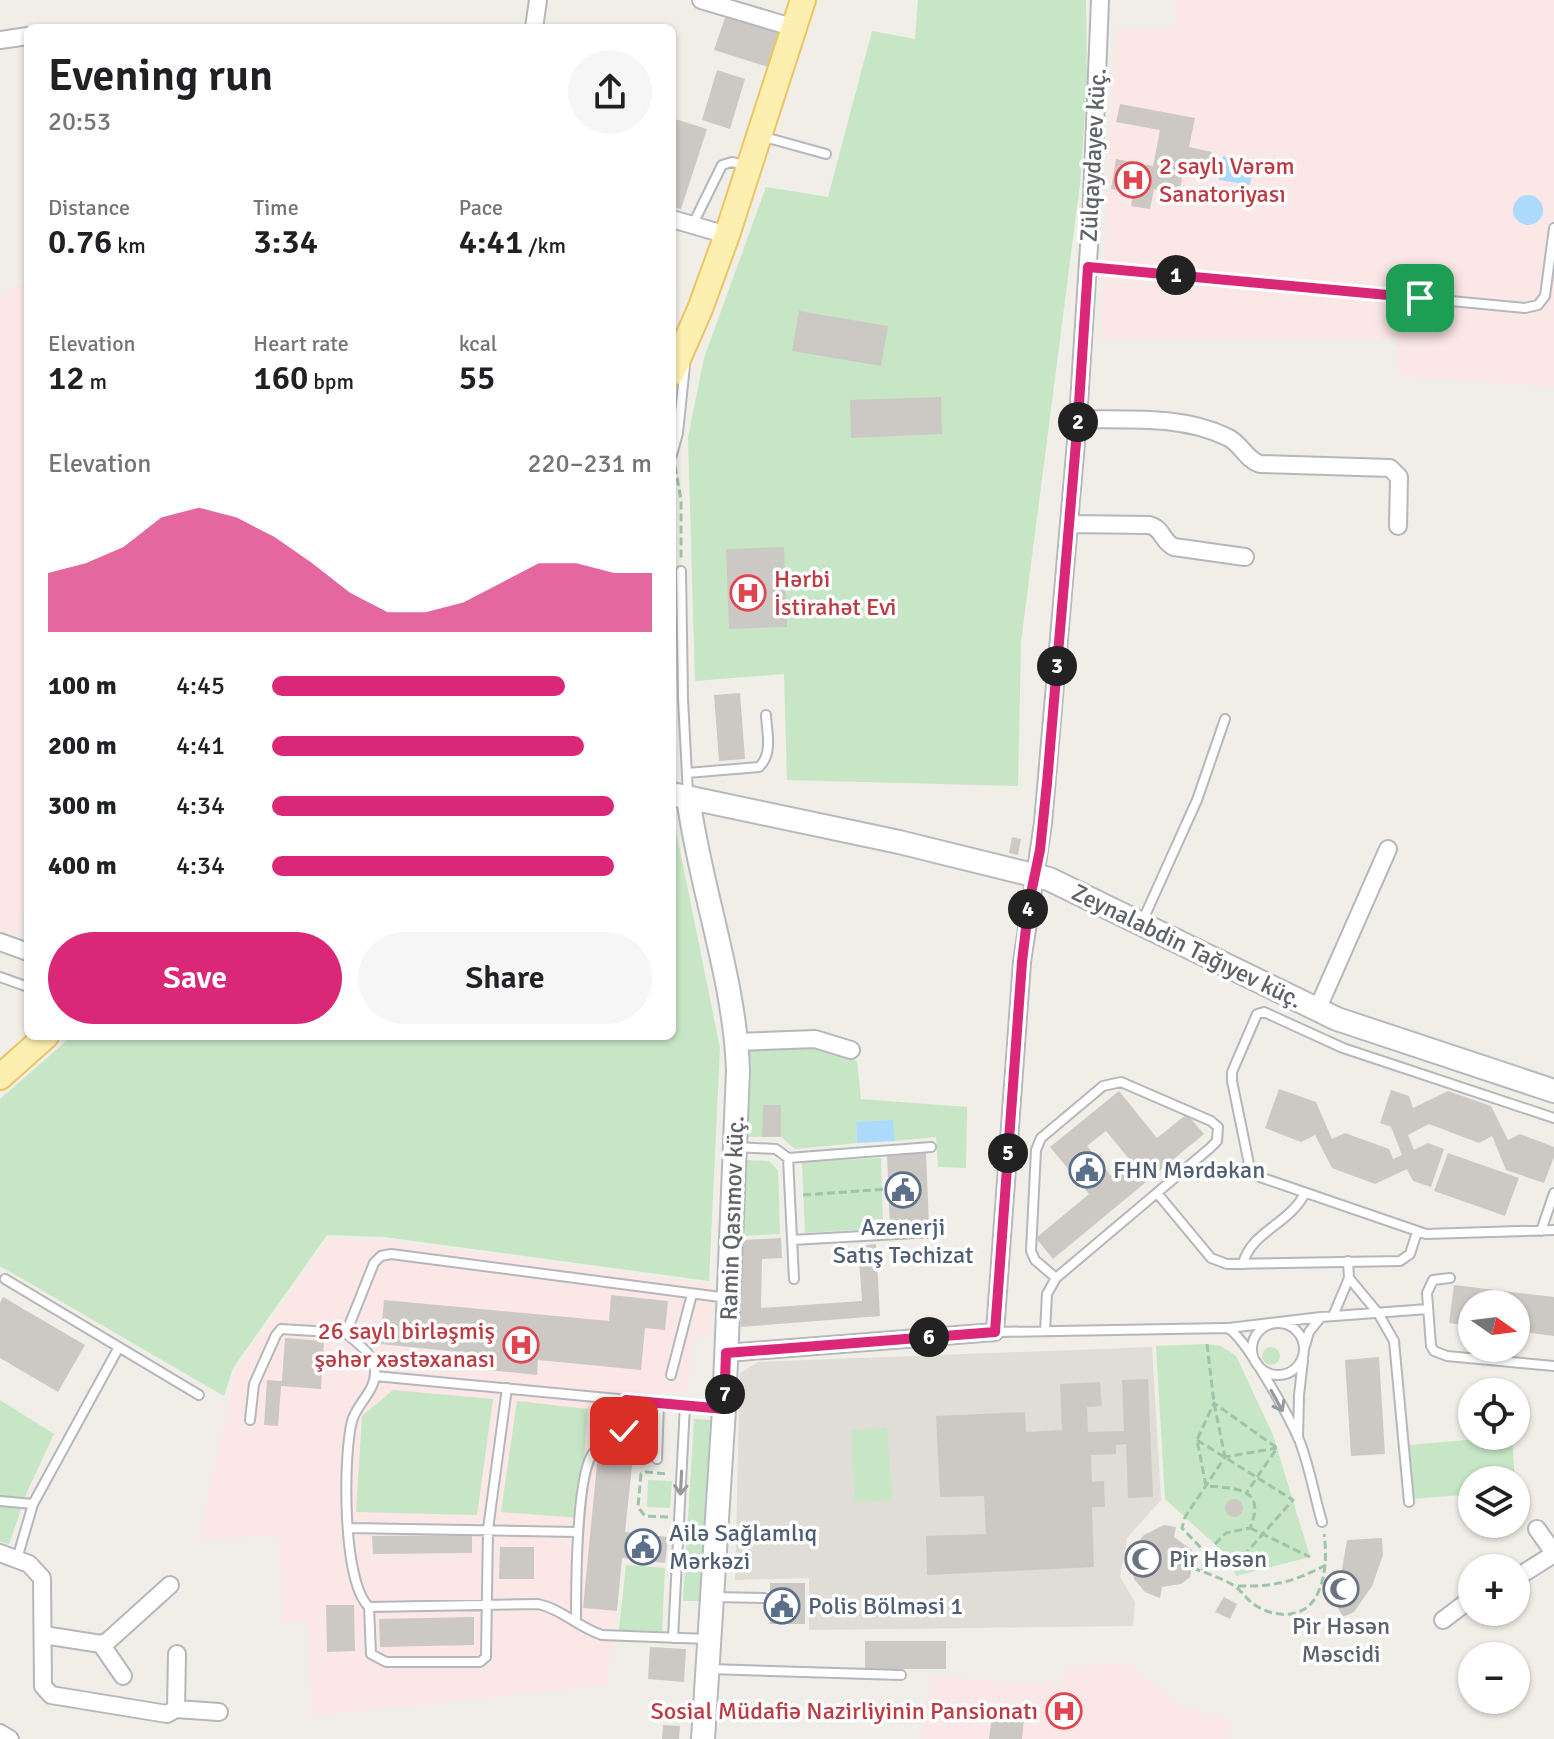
<!DOCTYPE html>
<meta charset="utf-8">
<style>
:root{--surface:#fff;--page:#f6f6f6;--text:#202124;--muted:#757577;--accent:#db2777}
body{margin:0;font-family:Signika,sans-serif;background:var(--page);color:var(--text);height:100vh;display:flex;flex-direction:column;font-size:30px;white-space:nowrap}
*{box-sizing:border-box;margin:0}
p{font-size:26px;color:var(--muted)}
.icon{flex:none;width:44px;height:44px;fill:none;stroke:currentColor;stroke-width:2;stroke-linecap:round;stroke-linejoin:round}
.map{position:relative;flex:1;overflow:hidden}
.details{position:absolute;left:24px;top:24px;width:652px;height:1016px;display:flex;flex-direction:column;background:var(--surface);border-radius:12px;box-shadow:0 2px 6px #0004}
.details>*{flex:none}
.needle{width:52px;rotate:104deg}
.buttons{position:absolute;left:1458px;top:1290px;display:grid;gap:16px}
.buttons a{display:grid;place-items:center;width:72px;height:72px;border-radius:50%;background:var(--surface);box-shadow:0 2px 6px #0004;font-size:40px}
.pin{position:absolute;display:grid;place-items:center;width:68px;height:68px;color:#fff;margin:-34px;border-radius:16px;box-shadow:0 4px 12px #0006}
.km{position:absolute;width:40px;height:40px;margin:-20px;border-radius:50%;background:#222;color:#fff;font-size:22px;line-height:40px;text-align:center}
.round{display:grid;place-items:center;flex:none;width:84px;height:84px;border-radius:42px;background:var(--page)}
.overview{display:flex;align-items:center;justify-content:space-between;height:136px;padding:0 24px}
h1{font-size:44px;font-weight:600;line-height:60px}
.stats{display:grid;grid-template-columns:repeat(3,1fr);gap:12px;height:136px;padding:8px 24px}
.stats div{display:grid;align-content:center}
.stats b{font-size:34px;font-weight:600}
.stats small{font-size:22px;font-weight:400}
.stats p{font-size:22px}
.chart{height:224px;padding:16px 24px}
.chart p{display:flex;justify-content:space-between}
.chart svg{width:100%;height:144px;margin-top:8px;fill:var(--accent);opacity:.7}
.cta{display:flex;gap:16px;margin-top:auto;padding:16px 24px}
.cta a{flex:1;height:92px;border-radius:48px;background:var(--accent);color:#fff;font-size:32px;font-weight:600;line-height:92px;text-align:center}
.cta a+a{background:var(--page);color:var(--text)}
ul{padding:0 24px;list-style:none;font-size:26px}
li{display:grid;grid-template-columns:128px 96px 1fr;align-items:center;height:60px}
li i{height:20px;border-radius:10px;background:var(--accent)}
.map>svg:first-child{display:block}
</style>
<div class="map">
<svg width="1554" height="1739" viewBox="0 0 1554 1739">
<rect width="100%" height="100%" fill="#f0eee7"/>
<!-- education -->
<path fill="#e0ddd6" d="M1152,1347L1161,1500L1127,1538L1120,1577L1135,1602L1133,1626L809,1630V1578L735,1580L740,1373L758,1362Z"/>
<!-- medical -->
<path fill="#fbe7e6" d="M1177,0H1554V387L1399,376L1397,338L1100,339L1116,29H1174Z
M28,278V901L15,941L0,935V298Z
M329,1239L384,1240L712,1285L710,1337L692,1338L688,1393L638,1391L625,1532L668,1537L665,1563L622,1559L607,1685L312,1716L308,1621L283,1623L278,1536L199,1539L236,1370Z
M1130,1664L1172,1700L1234,1723L1230,1739H920L932,1676L1061,1686L1065,1666Z"/>
<!-- green -->
<path fill="#c6e6c5" d="M918,0H1086L1087,82L1080,184L1021,642L1018,786L787,780L784,674L695,681L688,437L704,358L766,187L828,197L872,31L915,39Z
M672,811L720,1048L709,1281L384,1237L327,1235L233,1368L224,1396L0,1266V1099L72,1036H672Z
M809,1046L857,1061L861,1099L967,1107L966,1168L938,1167L936,1137L895,1141L893,1121L856,1122L857,1143L795,1149L781,1137H748L747,1050Z
M881,1158L883,1228L805,1233L802,1162Z
M744,1160L769,1161L778,1170L780,1234L741,1236Z
M1207,1344L1221,1346L1236,1356L1273,1435L1310,1557L1236,1576L1230,1558L1165,1499L1156,1346Z
M1262 1356a9 9 0 1 1 18 0a9 9 0 1 1-18 0Z
M393,1390L493,1399L477,1515L356,1512L362,1416Z
M0,1400L54,1434L27,1492L9,1544L0,1542Z
M517,1401L588,1409L580,1518L501,1512Z
M694,1419L710,1420L700,1601H683Z
M887,1428L892,1500L855,1502L851,1430Z
M1512,1436L1515,1480H1472V1494L1413,1499L1409,1445Z
M648,1480L672,1481L670,1508L647,1507Z
M626,1565L665,1568L662,1631L619,1630Z"/>
<!-- water -->
<path fill="#acdafc" d="M1223,156L1254,162L1250,185L1219,180Z
M1513 210a15 15 0 1 1 30 0a15 15 0 1 1-30 0Z
M893,1120L895,1141L857,1143L856,1122Z"/>
<!-- building -->
<path fill="#ccc9c4" fill-rule="evenodd" d="M727,12L780,29L768,67L714,50Z
M717,70L745,79L730,129L702,120Z
M1120,104L1195,118L1189,147L1212,152L1208,172L1184,168L1179,194L1154,189L1150,209L1131,206L1133,193L1111,189L1116,159L1153,166L1160,130L1116,122Z
M672,118L707,129L681,209L672,207Z
M799,311L888,326L881,366L792,351Z
M941,397L942,434L851,438L850,400Z
M784,547L787,627L729,629L726,549Z
M740,693L745,759L719,761L714,695Z
M1012,837L1021,839L1018,855L1009,853Z
M1279,1089L1316,1102L1332,1139L1345,1133L1389,1149L1393,1159L1402,1155L1391,1127L1380,1123L1391,1090L1409,1096L1413,1108L1448,1091L1491,1106L1508,1140L1520,1134L1554,1147V1157L1544,1183L1506,1170L1492,1136L1479,1143L1429,1124L1408,1135L1414,1150L1428,1143L1444,1149L1431,1187L1413,1181L1407,1169L1375,1184L1332,1168L1315,1135L1301,1142L1265,1128Z
M1119,1091L1157,1138L1187,1114L1204,1134L1053,1259L1036,1238L1089,1194L1050,1147ZM1106,1131L1130,1160L1111,1176L1087,1146Z
M763,1105H781V1137H762Z
M926,1153L929,1227L890,1228L887,1155Z
M1448,1153L1519,1178L1505,1216L1434,1191Z
M781,1238L782,1258L762,1259L761,1308L862,1301L858,1246L876,1244L880,1316L741,1327L742,1240Z
M1454,1285L1554,1297V1336L1516,1331V1304H1472V1326L1449,1323Z
M611,1295L668,1301L665,1330L645,1328L641,1370L538,1360L537,1375L488,1370L489,1355L380,1344L384,1300L609,1321Z
M3,1297L85,1345L58,1392L0,1358V1303Z
M285,1338L324,1341L321,1389L281,1386L278,1426L264,1425L267,1380L282,1381Z
M1379,1357L1385,1454L1351,1456L1345,1360Z
M1148,1379L1153,1497L1128,1498L1126,1444L1116,1445V1454L1091,1455L1092,1482L1104,1481L1105,1507H1092L1094,1567L927,1575L926,1536L986,1534L984,1496L940,1497L936,1416L1025,1412L1026,1432L1062,1430L1060,1384L1100,1382L1102,1406L1087,1407L1088,1432L1124,1431L1122,1380Z
M598,1454L633,1457L625,1532L668,1537L665,1563L622,1558L617,1611L583,1608Z
M1225 1508a9 9 0 1 1 18 0a9 9 0 1 1-18 0Z
M1164,1525L1176,1527L1174,1537L1192,1550L1194,1559L1190,1577L1181,1584L1162,1587L1160,1598L1145,1592L1134,1579L1131,1563L1134,1547L1144,1535Z
M472,1535V1553L373,1554L372,1536Z
M1382,1538L1383,1555L1372,1586L1354,1612L1343,1617L1326,1587L1337,1578L1342,1569L1347,1540Z
M500,1547H534V1579H499Z
M770,1583H805V1624H770Z
M1224,1597L1237,1604L1230,1619L1215,1612Z
M326,1605H354L355,1651L327,1652Z
M474,1617V1645L380,1647L379,1619Z
M865,1641H946V1669H865Z
M650,1647L686,1649L684,1682L648,1679Z
M992,1716L1024,1720L1022,1739H989Z
M663,1725L680,1726L679,1739H662Z"/>
<g fill="none" stroke-linecap="round" stroke-linejoin="round">
<defs>
<path id="lane" d="M761,136L826,154
M693,224L722,165L732,162L745,165
M1088,267L1525,308L1538,305L1545,296L1554,228
M672,455L678,433L685,365
M681,571L683,699L688,794
M687,773L759,767C773,754 767,733 766,715
M1142,922L1197,800L1225,719
M0,977L28,987
M1554,1118L1343,1048L1264,1012L1257,1014L1232,1072V1081L1249,1164L1257,1176L1426,1234L1554,1230
M736,1147L776,1149L788,1158L794,1279
M788,1158L931,1147
M1157,1193L1211,1258L1227,1264L1400,1261L1410,1254L1417,1232
M1541,1231L1554,1193
M792,1240L934,1232
M1348,1261L1349,1278L1378,1313L1394,1341L1409,1502
M1243,1264C1250,1232 1290,1224 1305,1193
M1450,1278L1433,1280L1427,1293L1431,1346L1434,1351L1447,1356L1554,1366
M5,1279L199,1395
M1333,1316L1349,1278
M1252 1349a26 26 0 1 1 52 0a26 26 0 1 1-52 0Z
M1229,1328L1321,1317L1428,1309
M1045,1331L1047,1294L1056,1278L1210,1148L1217,1141L1218,1127L1211,1121L1121,1082L1103,1086L1041,1138L1036,1150L1031,1251L1035,1260L1056,1278
M996,1332L1227,1328C1244,1334 1289,1417 1298,1437C1309,1463 1314,1495 1322,1522
M1305,1346L1309,1332L1321,1317
M671,1375L692,1294
M375,1376L723,1409
M250,1420L254,1384L276,1335L281,1329L346,1333
M1298,1438L1299,1395L1303,1360
M657,1459L659,1403
M0,1501L33,1504
M348,1528L577,1532
M17,1559L33,1504L119,1347
M714,1597L764,1598
M369,1607L371,1654L386,1662H480L486,1657L488,1529L507,1388
M576,1621C576,1591 576,1471 594,1452C600,1444 613,1443 621,1436L626,1400
M673,1638L685,1405
M708,1639L602,1635C579,1628 562,1609 538,1604L369,1607C342,1582 343,1456 352,1421C357,1403 376,1391 375,1371C374,1354 358,1344 346,1333L374,1263L381,1256L391,1254L728,1298
M709,1669L901,1675"/>
<path id="street" d="M701,0L795,28
M534,28L538,0
M0,40L28,36
M672,219L727,235
M1078,419C1128,420 1181,415 1227,437C1241,443 1245,459 1260,464L1390,468L1399,477L1398,526
M1069,524L1149,525C1163,528 1162,542 1174,547L1245,557
M0,942L28,952
M1317,1010L1388,849
M736,1042L815,1039L851,1050
M726,1353L995,1332L1022,962L1043,823L1078,419L1092,199L1100,0
M1537,1529L1554,1553
M0,1553L29,1564L42,1578L43,1686L51,1695L167,1714L176,1709L177,1654
M1516,1578L1554,1554
M1443,1620L1472,1598
M44,1635L101,1644L108,1641L170,1585
M101,1644L123,1676
M176,1709L219,1712
M0,1733L10,1739"/>
<path id="secondary" d="M672,794L899,842L1049,879L1337,1019L1554,1091
M688,797C700,888 735,979 738,1071L724,1409L703,1739"/>
<path id="primary" d="M672,373L700,309L727,235L803,0
M0,1077L46,1036"/>
</defs>
<!-- lane casing -->
<use href="#lane" stroke="#b4b7bb" stroke-width="12"/>
<!-- street casing -->
<use href="#street" stroke="#b4b7bb" stroke-width="20"/>
<!-- secondary casing -->
<use href="#secondary" stroke="#b6b9be" stroke-width="26"/>
<!-- primary casing -->
<use href="#primary" stroke="#edc464" stroke-width="28"/>
<!-- path -->
<path stroke="#9dc5a8" stroke-width="3" stroke-dasharray="8 4" stroke-linecap="butt" d="M675,466L681,499V558
M803,1195L888,1189
M1207,1344L1214,1403L1225,1457
M1197,1440L1293,1500L1246,1553L1231,1558
M668,1517L645,1516L638,1507L641,1474L646,1472L669,1474
M1250,1528L1310,1557
M1215,1544L1226,1533L1250,1528C1267,1488 1236,1488 1206,1486L1197,1440L1214,1403L1277,1448L1247,1492
M1193,1568C1206,1573 1221,1578 1233,1585C1241,1590 1245,1597 1252,1603C1272,1618 1304,1621 1317,1595C1326,1576 1327,1555 1324,1534
M1203,1570L1204,1551L1182,1528L1185,1517L1225,1457L1277,1448
M1238,1586C1274,1587 1293,1582 1326,1565"/>
<!-- lane -->
<use href="#lane" stroke="#fff" stroke-width="8"/>
<!-- street -->
<use href="#street" stroke="#fff" stroke-width="16"/>
<!-- secondary -->
<use href="#secondary" stroke="#fff" stroke-width="22"/>
<!-- primary -->
<use href="#primary" stroke="#fcefb0" stroke-width="24"/>
</g>
<!-- one-way arrows -->
<defs><path id="oneway-shaft" d="M-6 0H5M1.5-3L5.5 0L1.5 3" fill="none" stroke-width="1.6" stroke-linecap="round" stroke-linejoin="round" transform="scale(2)"/></defs>
<g stroke="#97999c">
<use href="#oneway-shaft" transform="translate(1277 1401) rotate(61)"/>
<use href="#oneway-shaft" transform="translate(681 1483) rotate(93)"/>
</g>
<g fill="none" stroke-linecap="round" stroke-linejoin="round">
<defs>
<path id="route" d="M624,1431L626,1400L724,1409L726,1353L995,1332L1022,962L1029,903L1040,850L1047,783L1078,419L1088,267L1420,298"/>
</defs>
<!-- route casing -->
<use href="#route" stroke="#fff" stroke-width="16"/>
<!-- route -->
<use href="#route" stroke="#db2777" stroke-width="10"/>
</g>
<!-- icons -->
<defs>
<symbol id="hospital-ring" viewBox="-11 -11 22 22"><circle r="9.5" fill="#fff" stroke="#e0444e" stroke-width="1.5"/><path d="M-5-5h3v3.5h4V-5h3V5h-3V1.5h-4V5h-3Z" fill="#e0444e"/></symbol>
<symbol id="civic-ring" viewBox="-11 -11 22 22"><circle r="9.5" fill="#fff" stroke="#5c6f8a" stroke-width="1.5"/><path d="M-.6-6.5H3V-4.5H.6V-3L4-1V1h2V6H-6V1h2V-1L-.6-3ZM-1.2 2.5V6h2.4V2.5Z" fill="#5c6f8a"/></symbol>
<symbol id="mosque-ring" viewBox="-11 -11 22 22"><circle r="9.5" fill="#fff" stroke="#6b7280" stroke-width="1.5"/><path d="M3.5-4.9A6 6 0 1 0 3.5 4.9A5 5 0 1 1 3.5-4.9Z" fill="#6b7280"/></symbol>
</defs>
<g fill-rule="evenodd">
<use href="#hospital-ring" x="1113" y="160" width="40" height="40"/>
<use href="#hospital-ring" x="728" y="573" width="40" height="40"/>
<use href="#civic-ring" x="1067" y="1150" width="40" height="40"/>
<use href="#civic-ring" x="883" y="1170" width="40" height="40"/>
<use href="#hospital-ring" x="501" y="1325" width="40" height="40"/>
<use href="#civic-ring" x="623" y="1527" width="40" height="40"/>
<use href="#mosque-ring" x="1123" y="1539" width="40" height="40"/>
<use href="#mosque-ring" x="1321" y="1569" width="40" height="40"/>
<use href="#civic-ring" x="762" y="1586" width="40" height="40"/>
<use href="#hospital-ring" x="1044" y="1691" width="40" height="40"/>
</g>
<g text-anchor="middle" stroke-width="7" stroke-linejoin="round" paint-order="stroke">
<!-- street labels -->
<g font-size="24" fill="#5f6267" stroke="#fff">
<text transform="translate(1093 155) rotate(-87)" y="8">Zülqaydayev küç.</text>
<text transform="translate(1187 946) rotate(26)" y="8">Zeynalabdin Tağıyev küç.</text>
<text transform="translate(732 1218) rotate(-88)" y="8">Ramin Qasımov küç.</text>
</g>
<!-- health labels -->
<g font-size="24" fill="#be3a42" stroke="#fff" text-anchor="start">
<text x="1159" y="174">2 saylı Vərəm<tspan x="1159" dy="28">Sanatoriyası</tspan></text>
<text x="774" y="587">Hərbi<tspan x="774" dy="28">İstirahət Evi</tspan></text>
<text x="495" y="1339" text-anchor="end">26 saylı birləşmiş<tspan x="495" dy="28">şəhər xəstəxanası</tspan></text>
<text x="1038" y="1719" text-anchor="end">Sosial Müdafiə Nazirliyinin Pansionatı</text>
</g>
<!-- service labels -->
<g font-size="24" fill="#4e5e75" stroke="#fff" text-anchor="start">
<text x="1113" y="1178">FHN Mərdəkan</text>
<text x="903" y="1235" text-anchor="middle">Azenerji<tspan x="903" dy="28">Satış Təchizat</tspan></text>
<text x="669" y="1541">Ailə Sağlamlıq<tspan x="669" dy="28">Mərkəzi</tspan></text>
<text x="808" y="1614">Polis Bölməsi 1</text>
</g>
<!-- worship labels -->
<g font-size="24" fill="#5b616d" stroke="#fff" text-anchor="start">
<text x="1169" y="1567">Pir Həsən</text>
<text x="1341" y="1634" text-anchor="middle">Pir Həsən<tspan x="1341" dy="28">Məscidi</tspan></text>
</g>
</g>
</svg>
<div class="buttons">
<a><svg class="needle" viewBox="-14 -14 28 28"><path d="M0-13l5 13h-10z" fill="#e53935"/><path d="M0 13l5-13h-10z" fill="#757577"/></svg></a>
<a><svg class="icon" aria-label="locate" viewBox="0 0 24 24"><circle cx="12" cy="12" r="6"/><path d="M12 2v4M12 18v4M2 12h4M18 12h4"/></svg></a>
<a><svg class="icon" aria-label="layers" viewBox="0 0 24 24"><path d="M12 4l9 5-9 5-9-5zM3 14l9 5 9-5"/></svg></a>
<a>+</a>
<a>−</a>
</div>
<div class="pin" style="left:1420px;top:298px;background:#1e9e55"><svg class="icon" aria-label="arrive" viewBox="0 0 24 24"><path d="M6 21V4h12l-3 4 3 4H6"/></svg></div>
<div class="pin" style="left:624px;top:1431px;background:#d93025"><svg class="icon" aria-label="check" viewBox="0 0 24 24"><path d="M5 12l5 5 9-10"/></svg></div>
<b class="km" style="left:1176px;top:275px">1</b>
<b class="km" style="left:1078px;top:422px">2</b>
<b class="km" style="left:1057px;top:666px">3</b>
<b class="km" style="left:1028px;top:909px">4</b>
<b class="km" style="left:1008px;top:1153px">5</b>
<b class="km" style="left:929px;top:1337px">6</b>
<b class="km" style="left:725px;top:1394px">7</b>
<section class="details">
<div class="overview"><div><h1>Evening run</h1><p>20:53</p></div><a class="round"><svg class="icon" aria-label="share" viewBox="0 0 24 24"><path d="M12 15V3M7 8l5-5 5 5M5 13v7h14v-7"/></svg></a></div>
<div class="stats">
<div><p>Distance</p><b>0.76<small> km</small></b></div>
<div><p>Time</p><b>3:34</b></div>
<div><p>Pace</p><b>4:41<small> /km</small></b></div>
</div>
<div class="stats">
<div><p>Elevation</p><b>12<small> m</small></b></div>
<div><p>Heart rate</p><b>160<small> bpm</small></b></div>
<div><p>kcal</p><b>55</b></div>
</div>
<div class="chart"><p><span>Elevation</span>220–231 m</p>
<svg viewBox="0 0 160 44" preserveAspectRatio="none"><path d="M0 44V26L10 23L20 18L30 9L40 6L50 9L60 15L70 23L80 32L90 38L100 38L110 35L120 29L130 23L140 23L150 26L160 26V44z"/></svg>
</div>
<ul>
<li><b>100 m</b>4:45<i style="width:77%"></i></li>
<li><b>200 m</b>4:41<i style="width:82%"></i></li>
<li><b>300 m</b>4:34<i style="width:90%"></i></li>
<li><b>400 m</b>4:34<i style="width:90%"></i></li>
</ul>
<div class="cta"><a>Save</a><a>Share</a></div>
</section>
</div>
